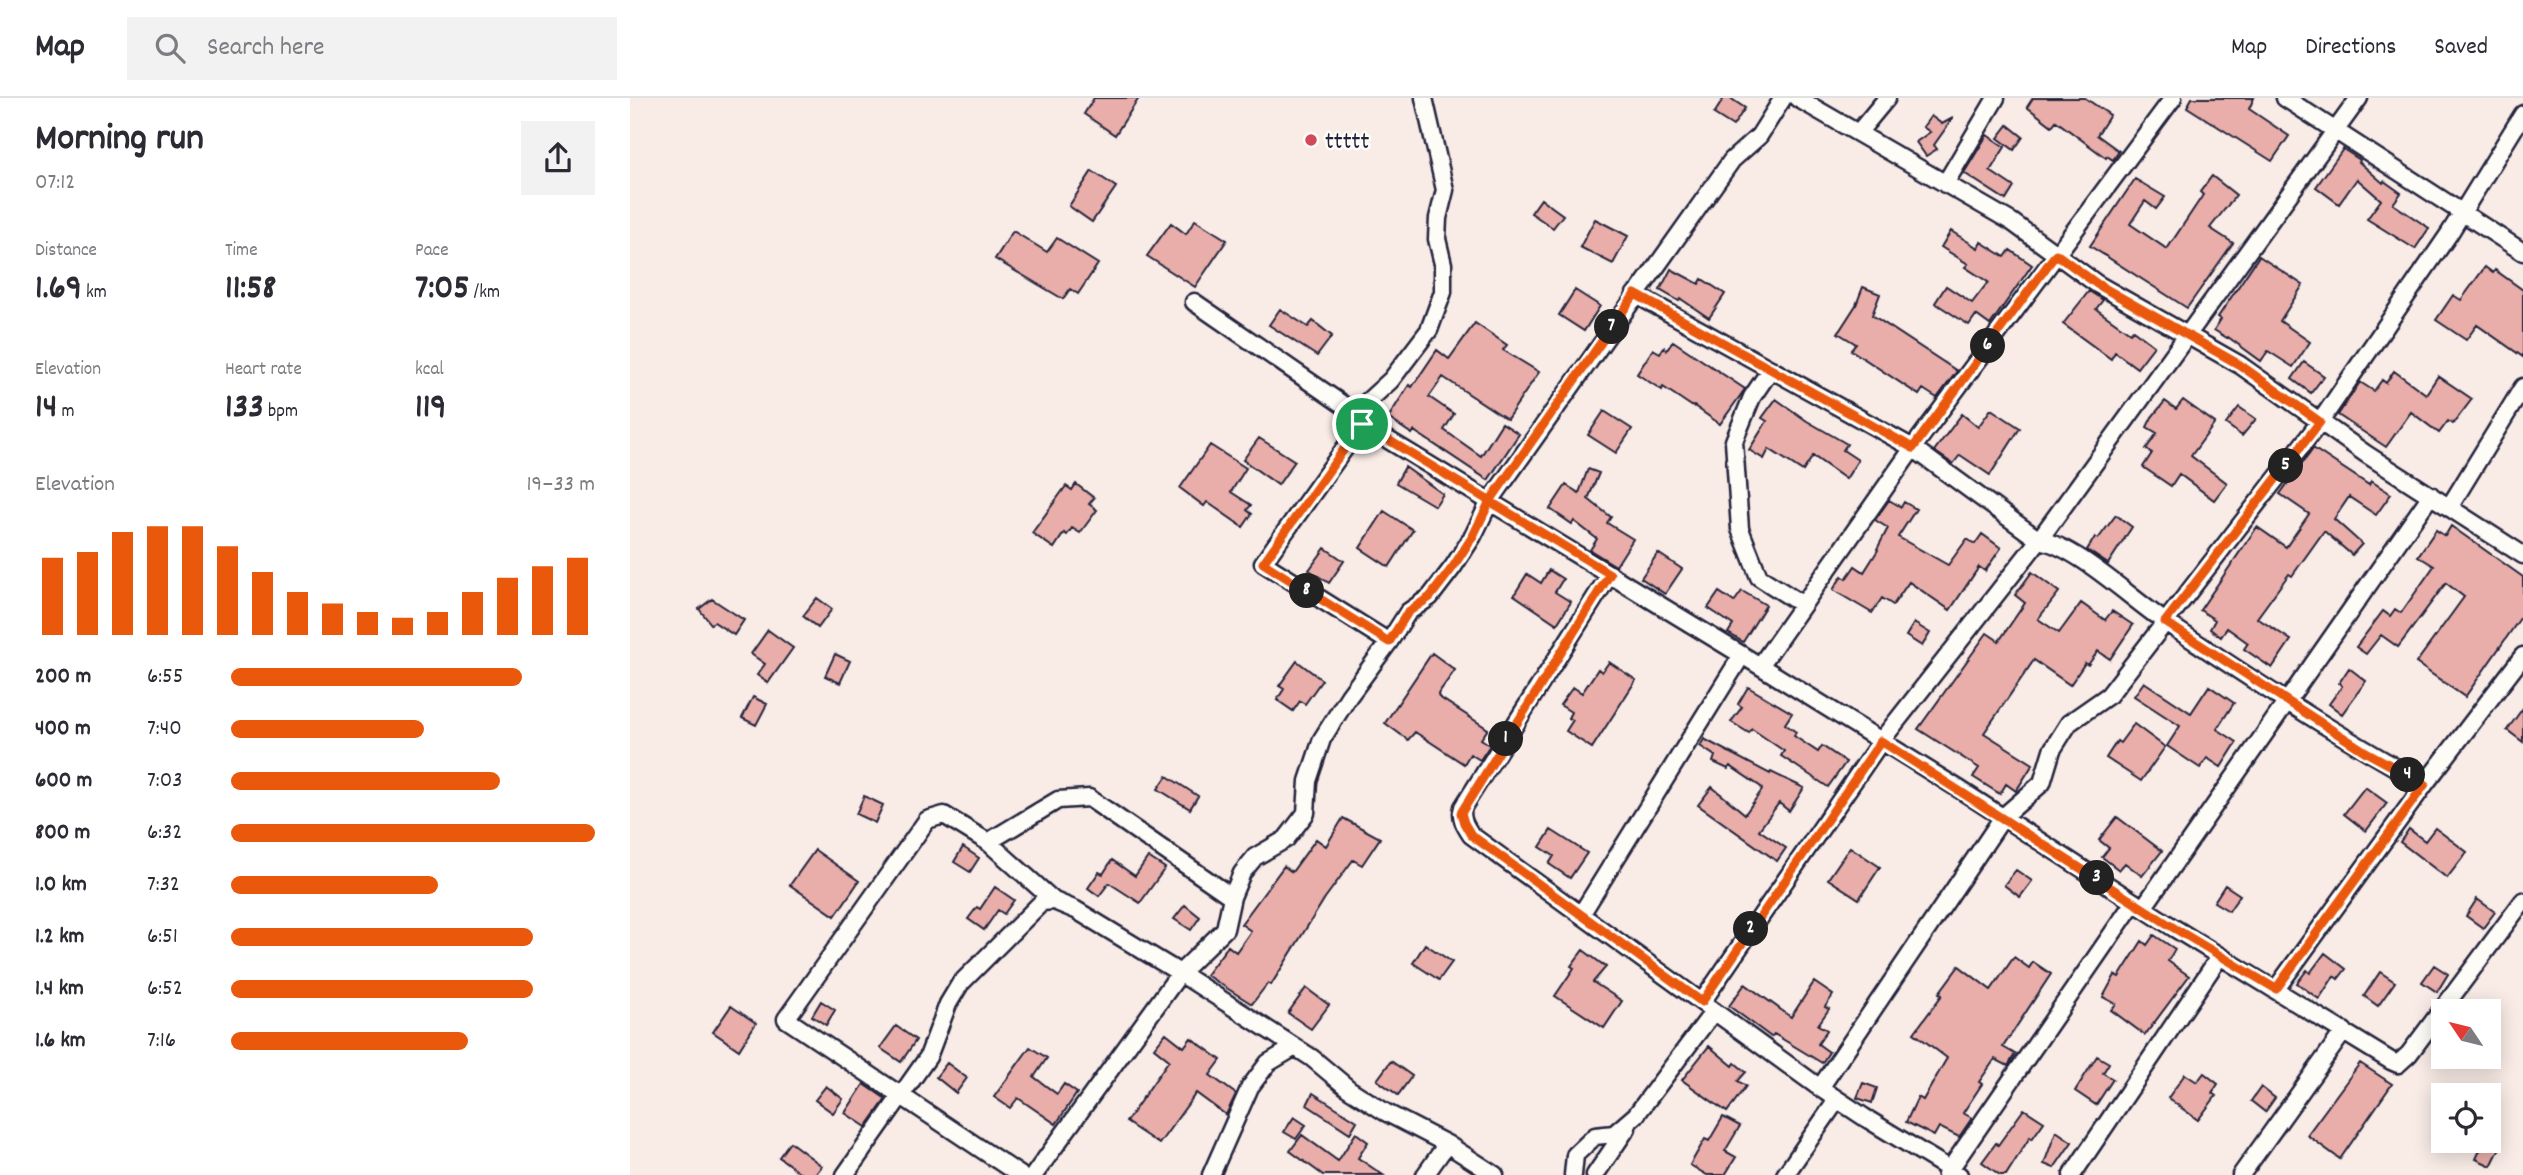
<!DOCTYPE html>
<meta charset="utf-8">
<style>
:root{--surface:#fff;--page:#f2f2f3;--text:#2b2b33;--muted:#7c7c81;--line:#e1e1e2;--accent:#ea580c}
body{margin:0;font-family:Dekko,sans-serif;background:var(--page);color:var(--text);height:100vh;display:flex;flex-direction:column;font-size:26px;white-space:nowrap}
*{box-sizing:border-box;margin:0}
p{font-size:23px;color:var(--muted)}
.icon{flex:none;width:38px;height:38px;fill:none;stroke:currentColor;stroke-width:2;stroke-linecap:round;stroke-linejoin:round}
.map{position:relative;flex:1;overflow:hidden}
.sheet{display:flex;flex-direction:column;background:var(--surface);width:630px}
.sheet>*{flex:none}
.needle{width:46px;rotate:305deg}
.fabs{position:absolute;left:1801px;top:901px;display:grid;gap:14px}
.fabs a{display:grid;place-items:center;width:70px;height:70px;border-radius:0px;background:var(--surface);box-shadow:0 4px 18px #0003;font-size:35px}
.pin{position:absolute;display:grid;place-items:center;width:60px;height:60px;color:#fff;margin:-30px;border:4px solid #fff;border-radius:50%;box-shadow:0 2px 7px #0007}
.km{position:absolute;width:35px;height:35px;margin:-18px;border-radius:50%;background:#222;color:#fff;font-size:19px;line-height:35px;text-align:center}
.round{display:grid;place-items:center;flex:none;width:74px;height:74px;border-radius:0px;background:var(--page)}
.overview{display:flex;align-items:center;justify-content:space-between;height:119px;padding:0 35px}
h1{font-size:38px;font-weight:800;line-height:52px}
.metrics{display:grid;grid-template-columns:repeat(3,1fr);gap:10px;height:119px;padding:7px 35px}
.metrics div{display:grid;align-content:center}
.metrics b{font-size:35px;font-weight:800}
.metrics small{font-size:19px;font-weight:400}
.metrics p{font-size:19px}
.chart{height:196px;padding:14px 35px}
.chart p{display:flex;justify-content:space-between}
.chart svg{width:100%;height:126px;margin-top:7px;stroke:var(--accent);stroke-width:6}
ul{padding:0 35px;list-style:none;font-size:23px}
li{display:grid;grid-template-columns:112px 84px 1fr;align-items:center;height:52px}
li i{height:18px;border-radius:9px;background:var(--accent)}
header{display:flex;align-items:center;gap:42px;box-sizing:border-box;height:98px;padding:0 35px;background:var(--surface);border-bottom:2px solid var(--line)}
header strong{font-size:33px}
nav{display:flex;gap:38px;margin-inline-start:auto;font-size:24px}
.search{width:490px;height:63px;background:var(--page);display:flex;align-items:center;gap:18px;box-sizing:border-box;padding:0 24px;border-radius:0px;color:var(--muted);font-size:26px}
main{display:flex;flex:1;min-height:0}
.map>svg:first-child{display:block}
</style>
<header>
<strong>Map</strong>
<div class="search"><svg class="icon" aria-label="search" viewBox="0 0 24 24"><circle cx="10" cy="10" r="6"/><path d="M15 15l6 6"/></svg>Search here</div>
<nav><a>Map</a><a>Directions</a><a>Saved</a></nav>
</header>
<main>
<section class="sheet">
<div class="overview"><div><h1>Morning run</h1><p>07:12</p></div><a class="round"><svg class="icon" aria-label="share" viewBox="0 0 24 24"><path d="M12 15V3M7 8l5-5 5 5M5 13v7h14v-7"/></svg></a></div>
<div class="metrics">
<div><p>Distance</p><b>1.69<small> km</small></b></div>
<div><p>Time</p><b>11:58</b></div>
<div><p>Pace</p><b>7:05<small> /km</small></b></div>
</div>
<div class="metrics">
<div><p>Elevation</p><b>14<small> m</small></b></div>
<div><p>Heart rate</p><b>133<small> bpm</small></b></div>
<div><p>kcal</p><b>119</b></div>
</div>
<div class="chart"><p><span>Elevation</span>19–33 m</p>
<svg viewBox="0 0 160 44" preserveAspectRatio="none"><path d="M5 44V17M15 44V15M25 44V8M35 44V6M45 44V6M55 44V13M65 44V22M75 44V29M85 44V33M95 44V36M105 44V38M115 44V36M125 44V29M135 44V24M145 44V20M155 44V17"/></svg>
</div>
<ul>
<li><b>200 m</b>6:55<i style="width:80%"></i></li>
<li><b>400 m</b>7:40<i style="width:53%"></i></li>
<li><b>600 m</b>7:03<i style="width:74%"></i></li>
<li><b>800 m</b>6:32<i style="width:100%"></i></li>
<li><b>1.0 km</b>7:32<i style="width:57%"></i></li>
<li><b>1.2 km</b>6:51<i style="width:83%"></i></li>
<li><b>1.4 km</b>6:52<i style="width:83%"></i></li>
<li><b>1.6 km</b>7:16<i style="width:65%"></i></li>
</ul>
</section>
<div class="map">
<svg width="1893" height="1077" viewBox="0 0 1893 1077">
<rect width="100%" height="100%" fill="#f9ece7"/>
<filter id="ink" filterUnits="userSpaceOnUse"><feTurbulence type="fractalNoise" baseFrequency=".0143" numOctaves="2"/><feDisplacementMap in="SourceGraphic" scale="14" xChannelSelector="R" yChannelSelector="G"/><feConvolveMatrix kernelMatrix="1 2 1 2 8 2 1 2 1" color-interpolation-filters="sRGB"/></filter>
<g filter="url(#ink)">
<!-- building -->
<path fill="#e9aea9" stroke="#22223b" stroke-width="2" d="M464,0H509L485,37L454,16Z
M1094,0H1100L1115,10L1103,28L1084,16Z
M1403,0H1455L1480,17L1467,37L1489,53L1483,62L1477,58L1476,60L1426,23L1422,28L1397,9Z
M1562,0H1624L1619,11L1659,38L1642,63L1557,9Z
M1301,18L1312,26L1323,20L1304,47L1307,51L1296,58L1286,44L1300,34L1293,29Z
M1378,27L1393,39L1384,52L1368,40Z
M1357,37L1375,49L1360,73L1384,89L1376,102L1334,75Z
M1713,51L1730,62L1729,64L1753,85L1754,83L1771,95L1763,106L1799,130L1785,151L1737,121L1751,102L1727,81L1709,106L1686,89Z
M462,73L486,89L462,124L439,108Z
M1582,78L1606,97L1580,130L1603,145L1557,210L1460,148L1505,81L1535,99L1526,111L1515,103L1500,126L1537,151L1573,97L1570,94Z
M911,101L933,117L923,130L901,115Z
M965,121L998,138L983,166L950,149Z
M565,122L597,142L565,189L517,158L541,125L556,136Z
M383,133L417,154L427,140L468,166L448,196L440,191L433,201L365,161Z
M1321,133L1348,150L1351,144L1375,159L1380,152L1402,167L1360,227L1346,217L1339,227L1305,205L1316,188L1342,205L1358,184L1335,169L1338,166L1311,149Z
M1629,158L1673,187L1650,223L1680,244L1663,269L1638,253L1631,263L1598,239L1597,240L1584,232L1591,221L1588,219Z
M1855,169L1863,175L1865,172L1893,192V259L1847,227L1836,242L1806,222L1823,197L1831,202Z
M1041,171L1069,186L1072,181L1095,196L1079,220L1051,201L1049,203L1030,192Z
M1233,189L1250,196L1242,217L1327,273L1307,300L1293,291L1289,297L1221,252L1226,246L1208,235L1226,207Z
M945,192L970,208L954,233L929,217Z
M1459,193L1473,202L1466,211L1500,235L1503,232L1524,248L1507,270L1485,254L1481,261L1433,226Z
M650,211L678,229L683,223L702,238L687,258L639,227Z
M845,225L877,247L873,252L909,274L877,321L813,279L799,299L824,316L814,332L851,358L872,325L889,336L858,382L784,333L782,336L758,320L779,287L782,289L807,252L819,261Z
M1043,243L1115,291L1090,326L1064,308L1063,309L1033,289L1032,292L1007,276L1023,251L1030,255L1034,249L1037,252Z
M1674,264L1694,278L1681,295L1662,281Z
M1764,273L1796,296L1808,278L1842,301L1823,326L1818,323L1809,335L1781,314L1756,349L1708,317L1730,284L1744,293L1752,282L1756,285Z
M1146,301L1177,323L1217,346L1213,352L1228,362L1216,381L1183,358L1173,373L1139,351L1134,361L1119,352L1137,323L1132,320Z
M1553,302L1585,325L1561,358L1597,385L1584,402L1549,376L1541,388L1513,369L1522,355L1516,351L1527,335L1517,329L1522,319L1535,303L1546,311Z
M1609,309L1626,321L1612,338L1596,326Z
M1361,311L1390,330L1360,377L1330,357L1323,366L1304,353L1332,316L1348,329Z
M974,313L1002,331L986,355L958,337Z
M629,340L665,363L648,387L613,362Z
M580,347L616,370L601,394L621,407L617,412L622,416L613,429L577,404L574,408L550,390Z
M1683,350L1739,387L1741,383L1761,396L1746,417L1719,399L1704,421L1732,446L1722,457L1694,433L1662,478L1659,476L1627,520L1661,542L1642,570L1614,551L1618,545L1597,530L1591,539L1580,531L1585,522L1570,512L1627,429L1656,449L1679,416L1650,396Z
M775,369L813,396L805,408L766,385Z
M958,371L969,375L958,401L981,419L977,425L1003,441L986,468L960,452L967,441L944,423L942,426L920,411L936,387L949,395Z
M446,386L464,400L459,406L467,412L450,435L442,430L437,437L434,435L424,450L402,435L436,388L442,392Z
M1259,402L1271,409L1274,404L1286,411L1268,439L1318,467L1337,441L1345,446L1352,436L1371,450L1355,473L1349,469L1320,512L1279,484L1263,507L1252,500L1242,515L1203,492L1212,478L1216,481L1225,468L1234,474L1248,452L1247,451L1258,430L1245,422Z
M754,413L783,432L759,469L730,450Z
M1486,417L1502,429L1478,466L1457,452L1465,439L1468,441Z
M1821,428L1893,479V516L1835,599L1786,565L1834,499L1816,485L1768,549L1751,537L1736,556L1726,549L1753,513L1760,518L1765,511L1771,515L1804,468L1788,458L1806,432L1815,438Z
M695,450L714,463L699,485L679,472Z
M1028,455L1052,471L1035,496L1011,480Z
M919,472L933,481L925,494L941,504L927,526L884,497L897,476L911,485Z
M1402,474L1429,494L1408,521L1429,535L1451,505L1475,522L1482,513L1503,527L1480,561L1468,553L1458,567L1455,565L1440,587L1404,562L1354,635L1403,666L1386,693L1376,686L1370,696L1343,679L1349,670L1288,631L1357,535L1369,543L1395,505L1385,497Z
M1112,493L1136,507L1113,544L1098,535L1103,527L1078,510L1089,494L1104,504Z
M187,500L202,511L188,530L173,518Z
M82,501L114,522L104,537L84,524L81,526L69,511Z
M1284,525L1300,535L1292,548L1276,538Z
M138,532L163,550L138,585L127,577L135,566L121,556Z
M802,555L825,572L808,596L809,599L858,631L851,641L860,647L850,662L840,656L834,666L785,634L778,642L755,625Z
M205,556L220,563L210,585L195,578Z
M667,563L692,582L675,606L670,603L663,613L647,602L654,591L649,588Z
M979,564L1006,582L962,650L936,633L943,622L938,620L941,614L930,607L943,589L952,595L968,571L972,574Z
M1719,570L1736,583L1712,616L1699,606L1712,588L1709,585Z
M1514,584L1561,615L1579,588L1604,605L1587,631L1607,644L1591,669L1577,660L1570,670L1537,648L1550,628L1504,598Z
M1118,589L1162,615L1155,626L1166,634L1164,638L1188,654L1192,648L1216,664L1198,689L1151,658L1154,653L1122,631L1119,635L1101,624L1112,609L1108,606Z
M123,599L137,606L126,627L112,620Z
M1893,610V644L1877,632Z
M1504,626L1535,649L1511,683L1476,660L1487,643L1490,645Z
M1074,641L1140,676L1141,674L1174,690L1159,713L1149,705L1129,732L1156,750L1147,763L1068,707L1082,689L1115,716L1132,692L1131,689L1100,668L1098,671L1083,664L1085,658L1070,648Z
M537,678L568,698L560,711L528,691Z
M1735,689L1757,705L1736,733L1714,716Z
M234,698L253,707L245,725L226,716Z
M1487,719L1532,753L1512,778L1495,765L1489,772L1472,759L1479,750L1469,742Z
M713,720L750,740L732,767L723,762L695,800L641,887L638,885L622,906L576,877L598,848L606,854L621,833L611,826L654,768L662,774L686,741L696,748Z
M1805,730L1837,754L1817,780L1770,744L1779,731L1795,743Z
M921,732L957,755L940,780L919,766L924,758L910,749Z
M333,749L349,760L340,774L324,764Z
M1220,749L1250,769L1229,801L1198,781Z
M185,752L229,783L205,818L160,787Z
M518,759L535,770L510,805L479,785L469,798L458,790L469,774L473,776L482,762L505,778Z
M1386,772L1402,783L1390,799L1374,787Z
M1595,787L1610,797L1599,813L1584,804Z
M365,789L384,802L374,816L368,812L354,832L338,821L347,809L350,811Z
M1847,801L1865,814L1853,830L1836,818Z
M555,807L570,819L561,832L544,821Z
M1524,837L1545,851L1538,863L1559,878L1515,937L1481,912L1486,906L1473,899L1485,877L1489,879L1512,843L1517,847Z
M795,846L822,864L809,882L783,865Z
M953,852L976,869L963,884L992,903L974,930L925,898L944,870L941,868Z
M1695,855L1716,871L1708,881L1704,878L1689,901L1667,885L1677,872L1680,875Z
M1384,859L1399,870L1403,864L1421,876L1373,949L1385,956L1378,968L1365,961L1349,984L1352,986L1333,1015L1342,1020L1329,1039L1309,1029L1304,1038L1276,1024L1288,999L1293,1002L1317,960L1284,935L1312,897L1309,895L1329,868L1361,892Z
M1804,867L1818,876L1807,894L1792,884Z
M1750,874L1765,884L1748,908L1734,898Z
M1184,884L1203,897L1195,909L1199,911L1188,927L1197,932L1188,946L1199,954L1192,965L1144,936L1141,939L1099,908L1115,886L1161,919Z
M676,890L699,907L681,931L658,915Z
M191,903L205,912L196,927L182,918Z
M101,908L126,925L109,952L83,934Z
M266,928L286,942L271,964L250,950Z
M536,935L554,949L561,940L591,962L580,977L606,996L596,1017L566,995L529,1046L496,1024L539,962L524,950Z
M1079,948L1103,968L1105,965L1116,974L1108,983L1116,988L1097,1014L1052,982Z
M400,949L417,960L404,979L427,996L434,986L447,995L426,1026L388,1000L380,1010L364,999Z
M1467,958L1479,965L1473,975L1483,981L1466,1007L1445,993Z
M761,963L782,978L768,997L747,982Z
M317,965L337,980L326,995L306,979Z
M1730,965L1762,986L1710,1061L1677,1037Z
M1574,975L1588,986L1582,995L1586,998L1568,1022L1538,1000L1555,976L1567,984Z
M1233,985L1247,990L1242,1005L1227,1000Z
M234,986L256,1001L236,1029L215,1015Z
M196,988L213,1001L203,1015L185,1002Z
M1631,989L1645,1000L1635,1014L1621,1003Z
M683,995L727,1023L720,1035L677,1007Z
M1394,1011L1414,1024L1402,1041L1400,1039L1376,1077H1370L1352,1064L1366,1045L1368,1047Z
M664,1019L676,1027L666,1041L654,1034Z
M1093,1019L1110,1028L1095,1053L1106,1059L1095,1077H1077L1060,1067L1075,1041L1079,1043Z
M1426,1033L1442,1044L1424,1070L1414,1066Z
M726,1035L738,1044L728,1060L753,1077H693L660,1053L672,1037L708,1063Z
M1854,1043L1870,1050L1861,1068L1846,1061Z
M160,1044L192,1068L185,1077H173L149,1059Z"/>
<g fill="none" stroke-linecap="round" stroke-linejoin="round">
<defs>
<path id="minor" d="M794,0L815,92L808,120L807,141L813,166V194L799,232L761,282L725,315L732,326L1130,568L1329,691L1544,830L1761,963L1768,966L1779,956L1893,803
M1167,0L1382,124L1467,186L1610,267L1736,356L1893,457
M1655,0L1893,154
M1228,35L1257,0
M1315,86L1366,0
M1005,196L1283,350L1409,442L1729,0
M564,204L725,315
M1141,271L1122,299L1104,343L1110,431L1129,479L1173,507
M1820,408L1893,289
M980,476L833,709C830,720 835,728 841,737L1190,990L1234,1019L1329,1077
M759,544L778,514L800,499L823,469L843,438L860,403L1102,62L1129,38L1153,0
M1130,568L1290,340L1543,0
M358,744L428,702L459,700L602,799
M1513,810L1801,397
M952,815L1112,557
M1646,891L1795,686L1893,558
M1072,904L1251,643L1409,442C1447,448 1502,502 1537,525C1621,581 1706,637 1795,686
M1190,990L1373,719L1412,685L1422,652L1439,625L1479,597L1690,324L1819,136L1893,16
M215,1077L298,959L318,906L330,886L412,804L424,803L446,812L550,875L665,949
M390,1077L156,921L297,722L314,717L358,744L424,803
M404,1077L550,875L595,831L602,799L612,775L625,759L656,741L676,715L678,683L692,641L719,598L759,544L633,465L732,326
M581,1077L620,989L638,965L665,949L682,960L719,991L755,1014L817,1046L865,1077
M795,1077L817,1046
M943,1077L945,1057L965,1038L984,1036L1006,1017L1084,913
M965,1077L997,1030
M1155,1077L1207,1002
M1316,1077L1504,804
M1442,1077L1590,858
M1611,1077L1714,933"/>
</defs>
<!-- minor casing -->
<use href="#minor" stroke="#22223b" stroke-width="21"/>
<!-- minor -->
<use href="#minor" stroke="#fdfcf7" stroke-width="16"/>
</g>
</g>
<g fill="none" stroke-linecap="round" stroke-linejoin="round" filter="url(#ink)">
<defs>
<path id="route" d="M732,326C815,376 897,426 980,476L831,715L834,725L841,737L1072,904L1251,643L1544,830L1646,891L1795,686L1736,654L1535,524L1690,324L1610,267L1467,186L1426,156L1283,350L1005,196L860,403L843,438L823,469L800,499L778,514L759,544L633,465L732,326"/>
</defs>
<!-- route casing -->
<use href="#route" stroke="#fff" stroke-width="14"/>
<!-- route -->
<use href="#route" stroke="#ea580c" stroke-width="9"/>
</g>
<!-- markers -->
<circle fill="#d1495b" stroke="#fdfcf7" stroke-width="2.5" cx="681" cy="42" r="7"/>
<g text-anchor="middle" stroke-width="5" stroke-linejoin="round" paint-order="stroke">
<!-- poi labels -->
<g font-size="24" fill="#22223b" stroke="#fdfcf7" text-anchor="start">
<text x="695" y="50">ttttt</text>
</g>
</g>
</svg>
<div class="fabs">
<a><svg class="needle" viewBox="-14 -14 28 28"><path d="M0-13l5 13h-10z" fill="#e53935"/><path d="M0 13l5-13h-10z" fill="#7c7c81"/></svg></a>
<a><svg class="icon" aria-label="locate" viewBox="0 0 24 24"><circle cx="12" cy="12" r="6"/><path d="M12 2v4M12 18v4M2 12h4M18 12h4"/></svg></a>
</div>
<div class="pin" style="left:732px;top:326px;background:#1e9e55"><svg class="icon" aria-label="arrive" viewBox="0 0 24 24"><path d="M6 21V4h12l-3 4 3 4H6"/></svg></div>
<b class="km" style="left:876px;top:641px">1</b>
<b class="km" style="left:1121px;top:831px">2</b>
<b class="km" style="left:1467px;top:780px">3</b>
<b class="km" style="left:1778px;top:677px">4</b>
<b class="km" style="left:1656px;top:368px">5</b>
<b class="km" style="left:1358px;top:248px">6</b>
<b class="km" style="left:982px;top:229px">7</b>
<b class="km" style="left:677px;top:493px">8</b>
</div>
</main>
